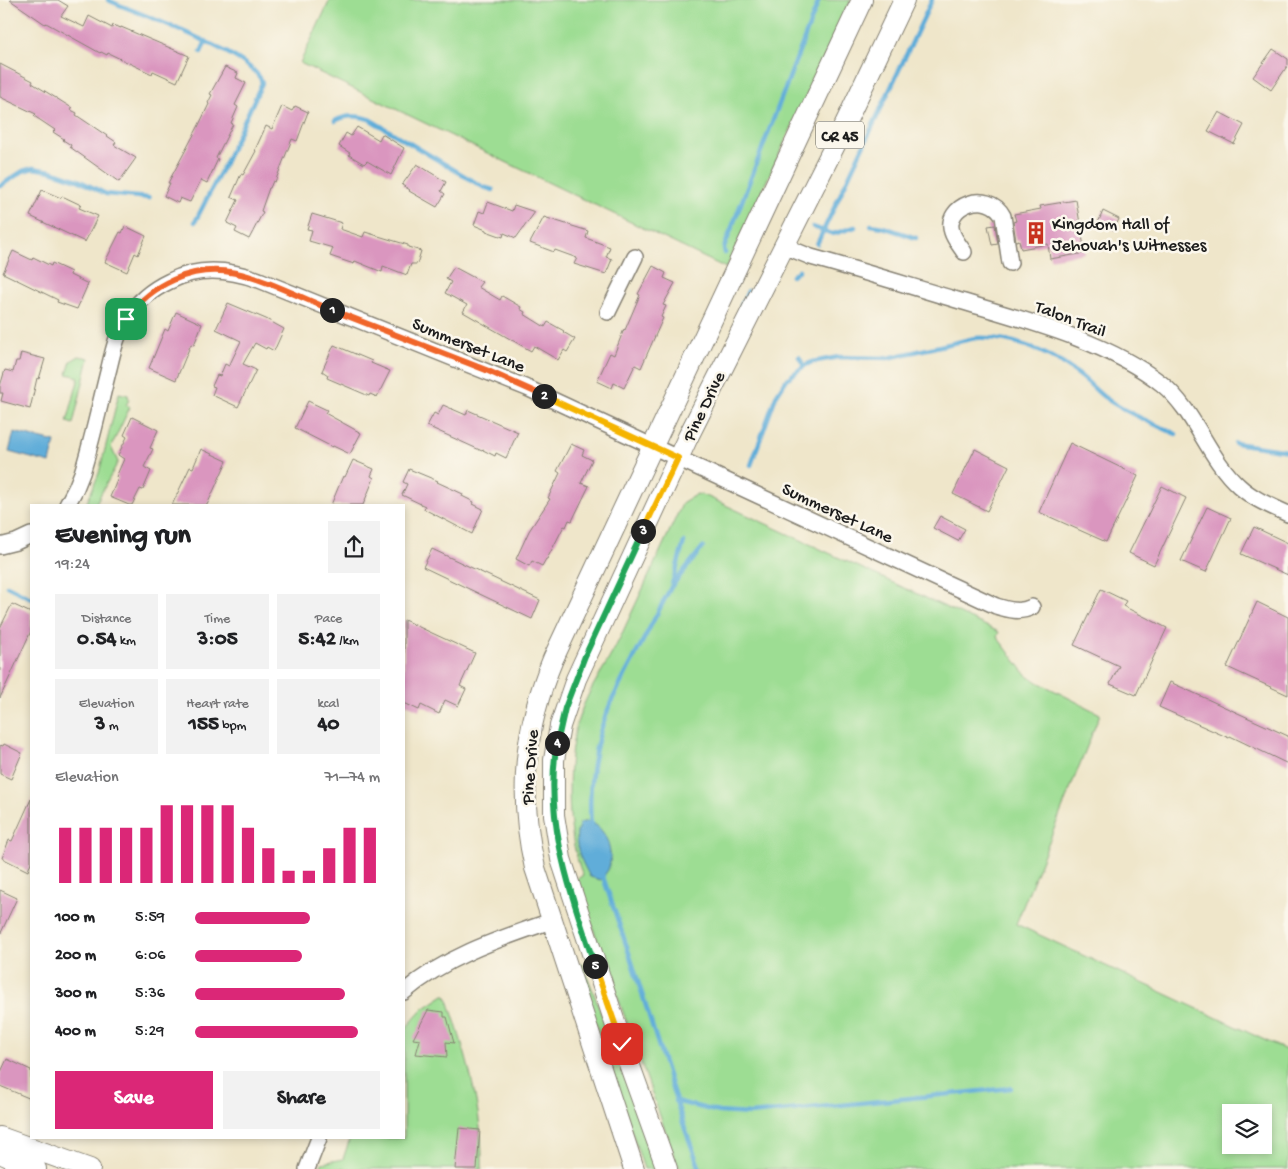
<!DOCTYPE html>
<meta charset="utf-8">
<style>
:root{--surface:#fff;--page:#f2f2f2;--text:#202124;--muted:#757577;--accent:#db2777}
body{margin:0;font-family:"Gochi Hand",sans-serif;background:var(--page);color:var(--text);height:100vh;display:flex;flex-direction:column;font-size:19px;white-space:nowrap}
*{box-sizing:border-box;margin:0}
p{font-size:16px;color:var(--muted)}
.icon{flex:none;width:28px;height:28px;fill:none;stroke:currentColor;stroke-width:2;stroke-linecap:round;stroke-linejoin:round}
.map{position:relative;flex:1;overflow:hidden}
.drawer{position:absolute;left:30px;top:504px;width:375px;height:635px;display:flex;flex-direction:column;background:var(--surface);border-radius:0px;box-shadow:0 2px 8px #0003}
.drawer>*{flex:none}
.controls{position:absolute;left:1222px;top:1104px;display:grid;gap:10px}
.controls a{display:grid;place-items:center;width:50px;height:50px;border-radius:0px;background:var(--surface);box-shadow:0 2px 8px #0003;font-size:25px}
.pin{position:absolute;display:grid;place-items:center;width:42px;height:42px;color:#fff;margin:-21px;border-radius:10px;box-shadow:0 2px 8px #0006}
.km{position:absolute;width:25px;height:25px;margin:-12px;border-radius:50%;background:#222;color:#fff;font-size:14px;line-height:25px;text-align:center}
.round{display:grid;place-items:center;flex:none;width:52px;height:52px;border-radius:0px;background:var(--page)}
.summary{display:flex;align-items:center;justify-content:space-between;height:85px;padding:0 25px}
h1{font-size:28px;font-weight:800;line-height:38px}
.stats{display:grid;grid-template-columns:repeat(3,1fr);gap:8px;height:85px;padding:5px 25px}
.stats div{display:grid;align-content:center;border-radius:0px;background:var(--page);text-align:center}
.stats b{font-size:21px;font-weight:800}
.stats small{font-size:14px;font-weight:400}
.stats p{font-size:14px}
.chart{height:140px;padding:10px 25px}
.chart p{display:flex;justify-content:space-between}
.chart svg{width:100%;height:90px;margin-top:5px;stroke:var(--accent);stroke-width:6}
.action{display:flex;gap:10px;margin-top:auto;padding:10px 25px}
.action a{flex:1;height:58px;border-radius:0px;background:var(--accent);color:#fff;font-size:20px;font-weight:800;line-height:58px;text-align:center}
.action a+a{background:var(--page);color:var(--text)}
ul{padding:0 25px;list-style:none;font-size:16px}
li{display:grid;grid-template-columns:80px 60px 1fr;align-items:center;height:38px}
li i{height:12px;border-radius:6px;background:var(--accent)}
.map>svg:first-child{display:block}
</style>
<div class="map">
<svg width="1288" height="1169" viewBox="0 0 1288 1169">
<rect width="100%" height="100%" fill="#fbf7ec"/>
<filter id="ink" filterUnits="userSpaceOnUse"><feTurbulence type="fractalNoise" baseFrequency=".02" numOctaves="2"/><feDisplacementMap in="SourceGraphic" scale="10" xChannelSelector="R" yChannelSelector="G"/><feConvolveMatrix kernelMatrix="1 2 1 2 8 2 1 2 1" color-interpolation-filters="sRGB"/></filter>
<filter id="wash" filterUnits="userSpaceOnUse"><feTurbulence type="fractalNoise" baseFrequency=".0096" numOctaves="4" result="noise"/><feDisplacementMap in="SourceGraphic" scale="20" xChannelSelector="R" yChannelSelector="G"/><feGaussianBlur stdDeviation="1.12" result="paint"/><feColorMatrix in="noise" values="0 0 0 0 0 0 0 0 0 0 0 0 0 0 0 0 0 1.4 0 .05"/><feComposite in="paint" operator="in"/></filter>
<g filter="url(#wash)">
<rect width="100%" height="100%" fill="#efe6ca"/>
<!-- green -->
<path fill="#9ddd93" stroke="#5c7c58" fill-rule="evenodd" d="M330,0H851L726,268L300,63Z
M79,356L89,358L73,424L67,422L79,377L67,374L71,361Z
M119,393L128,395L129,400L126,405L130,407L111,447L118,462L95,505H86L99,473Z
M697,494L706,496L999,632L997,637L1028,677L1100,714L1016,924L1288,1051V1169H679L576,880L583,875C565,837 565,753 580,714C589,688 607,665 619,640C640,594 662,548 683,502ZM1231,1112H1264V1145H1231Z
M582,963L596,999L658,1169H644L576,965Z
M444,995H446L447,997C466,1053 483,1109 482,1169H320L322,1163L343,1159L350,1138H404V1030L423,1009Z"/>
<!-- water -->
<path fill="#60add9" stroke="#3e647a" d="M14,432L55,442L50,463L9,452Z
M587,821C606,825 615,853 608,870C606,873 603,877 601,880L590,877C581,860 571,842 580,823Z"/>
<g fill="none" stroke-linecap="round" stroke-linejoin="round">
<!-- stream -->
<path stroke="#60add9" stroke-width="4.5" d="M108,0C136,13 257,55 262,83L224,165L195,222
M201,52L206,41
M335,121C346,115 357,115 369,119L483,187L493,190
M0,186L23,171L33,168L51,171L78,180L106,194L149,198
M871,225L883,227L916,238
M813,227L833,234L855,227
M817,244L932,0
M725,253L724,248L819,0
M792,276L799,270
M741,306L748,291
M799,357L804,366
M1235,443L1288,451
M751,465L776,396L787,379L804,366L812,362L839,357L888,358L975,338C1011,336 1047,351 1075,372C1086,379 1094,389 1104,397C1126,413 1152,423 1176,434
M672,584L684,542
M7,586L31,598
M591,828C588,782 593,743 612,700L671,587L703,547
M601,871L630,956L685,1129L700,1169
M675,1101L719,1112L750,1114L1011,1088"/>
</g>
<g id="blocks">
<!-- building -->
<path fill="#da96bf" d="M10,0H58L68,6L61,16L84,27L89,16L112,28L113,25L121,28V27L189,56L177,82L153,71L152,74L108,53L107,55L101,52L100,53L46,23L45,24Z
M1273,49L1288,59V65L1271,90L1253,77Z
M0,64L33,81L32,83L72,108L71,110L77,113L76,115L116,142L114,145L136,158L119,182L70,147L71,145L63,140L64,139L53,132L55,130L34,116L36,114L0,97Z
M225,67L238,73L236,78L246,83L235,105L238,107L231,123L233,124L216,158L218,159L207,183L201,180L190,202L180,198L178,203L164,196L170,183H168L198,127L209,104L208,103L212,95L210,94Z
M282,106L292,111L295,106L308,112L297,141L292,139L275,182L273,181L270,188H269L261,211L263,212L249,239L235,232L237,228L227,223L238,200L231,197L241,174L243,175L256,151L255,150L266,126L272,129Z
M1219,112L1244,125L1234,144L1208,131Z
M357,127L379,140L382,134L404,148L391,175L367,161L364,164L349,155L350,153L339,146L346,133L351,136Z
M417,164L446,182L441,191L445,194L437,207L409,191L410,190L402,185Z
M42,190L61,198L62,196L81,205L79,208L98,216L85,242L30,216Z
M1076,200L1085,253L1050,259L1048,244L1021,249L1019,240L1016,241L1013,222L1016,221L1014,214L1041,209L1040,206Z
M488,202L512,211L514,205L535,212L516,238L504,233L503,237L486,231V230L474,225L479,211L484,213Z
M1103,211L1119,219L1114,230L1098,223Z
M312,214L342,223L340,229L363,237L365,232L408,245V247L421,251L417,264H411L407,275L383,266L382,272L355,261L354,264L330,256L333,248L309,241L312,230L307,229Z
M544,217L588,231L586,238L610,247L606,257L612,259L606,274L574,264L577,258L555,250L554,252L530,243Z
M995,225L998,244L992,245L988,226Z
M125,226L146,236L138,255L135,253L127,272L105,262L120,232L122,233Z
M13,251L32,260L33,257L51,266L52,263L71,272L70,275L88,284L77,309L57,302L58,300L3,273Z
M653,266L666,273L664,278L675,283L663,305L666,306L661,317L663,318L641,368L635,365L624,388L614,383L612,388L597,381L610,353L614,355L624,329L625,330L640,295L638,294Z
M454,267L482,282L478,287L500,300L502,296L521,307L520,309L525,312L524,314L545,327L548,322L564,331L563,332L575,339L567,352L564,350L558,360L534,346L531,351L463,312L467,305L445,293L451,282L446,279Z
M228,303L266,319L284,329L274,351L267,347L266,349L255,343L243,364L256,370L238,407L212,395L215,387L212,386L217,375L220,376L225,364L229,366L241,341L216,329Z
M176,312L202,324L194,345L191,344L176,380L149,368L165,329L168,331Z
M334,345L372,361L371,363L390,371L377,397L370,394L369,396L327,378L328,375L322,371Z
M21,353L45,359L39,379L37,378L30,409L1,401L3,393H0V386L5,370L13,372L16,361H19Z
M308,401L327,410L325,413L361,433L350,454L333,446L332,447L295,428Z
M443,405L466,415L468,410L518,432L506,458L496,453L495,456L483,450L482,451L427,426L434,413L438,415Z
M132,417L158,430L150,448L153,449L144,467L151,471L143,490L140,489L132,505H129L110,497L118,478L116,477L124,459L118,455L127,437L124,435Z
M1070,443L1138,476L1106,542L1039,512Z
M571,444L584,450L582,455L592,460L581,483L589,486L572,521L569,520L566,527L564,526L547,559H546L542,566L532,561L529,566L516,559L529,531L550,499L548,498L560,473L557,471Z
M201,449L227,461L207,505H172L190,467L193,468Z
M975,449L1009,466L987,511L953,494Z
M353,460L374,469L371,476L374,478L363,505H331L343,476L345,477Z
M409,469L438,481L437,482L463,494L462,496L474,502L473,504L483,509L472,534L424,509L425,506L402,495L407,484L403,482Z
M1162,486L1186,498L1154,565L1129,553Z
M1207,507L1231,518L1206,572L1181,561Z
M940,516L965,529L958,541L933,528Z
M1254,527L1288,543V575L1241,554Z
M432,549L540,600L532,619L423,567Z
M1101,589L1126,601L1123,606L1167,628L1136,695L1110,684L1119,666L1074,645Z
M1257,602L1288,617V695L1227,667Z
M12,604L31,613V631L0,698V628Z
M404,620L475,653L460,686L466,689L458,706L445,700L439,714L421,705L419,710L404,703Z
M1170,682L1288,736V764L1230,736L1229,738L1159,707Z
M4,744L22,753L11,779L0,774V745L3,746Z
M31,799V862L28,871L2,858L9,840L12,841Z
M0,890L17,898L0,935Z
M428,1010L444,1012V1017H447L454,1043L446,1042L447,1057L416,1054L420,1040L413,1039Z
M7,1059L31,1070V1099L0,1086V1074Z
M459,1128L480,1130L477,1169H455Z"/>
</g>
</g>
<g filter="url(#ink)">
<use href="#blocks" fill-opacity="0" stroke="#868173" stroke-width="1"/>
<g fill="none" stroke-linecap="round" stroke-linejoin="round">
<defs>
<path id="minor" d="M784,246L811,257C862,271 913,287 964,302C1028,321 1109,342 1162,384C1196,412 1207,457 1239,486C1253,499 1271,506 1288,514
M964,252C960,246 954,239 952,232C943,206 988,188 1003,216L1010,263
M608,312L635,257
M67,505L76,488L82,473C93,438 100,403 109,368C113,351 117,333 127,318C137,302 153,289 170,281C199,266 229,269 259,280L527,388L996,606C1009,610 1020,613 1032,607
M0,546L16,542L31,535
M404,992C446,956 499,939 551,921
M307,1169L319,1138"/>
<path id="major" d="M0,1137L90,1169
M0,1153L36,1169
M634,1169L535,868C518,794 524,728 553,659L862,0
M667,1169L622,1044L561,859L554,815V760L560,726L576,679L688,437L835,145L904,0"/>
</defs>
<!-- minor casing -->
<use href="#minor" stroke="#868173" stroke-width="18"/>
<!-- major casing -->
<use href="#major" stroke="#868173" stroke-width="22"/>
<!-- minor -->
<use href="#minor" stroke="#fff" stroke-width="15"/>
<!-- major -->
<use href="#major" stroke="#fff" stroke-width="20"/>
</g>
</g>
<g fill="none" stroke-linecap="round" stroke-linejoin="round" filter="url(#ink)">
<defs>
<path id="split-1" d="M126,319C151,284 193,264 236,273C265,279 302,298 332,310"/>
<path id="split-2" d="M332,310L486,370L544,396"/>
<path id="split-3" d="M544,396L678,458L643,531"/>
<path id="split-4" d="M557,743L565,708L585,656L643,531"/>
<path id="split-5" d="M557,743C543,820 571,893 595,966"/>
<path id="split-6" d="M595,966L622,1044"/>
</defs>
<!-- split-1 casing -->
<use href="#split-1" stroke="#fff" stroke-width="10"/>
<!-- split-2 casing -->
<use href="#split-2" stroke="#fff" stroke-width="10"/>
<!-- split-3 casing -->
<use href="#split-3" stroke="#fff" stroke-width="10"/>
<!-- split-4 casing -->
<use href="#split-4" stroke="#fff" stroke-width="10"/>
<!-- split-5 casing -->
<use href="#split-5" stroke="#fff" stroke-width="10"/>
<!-- split-6 casing -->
<use href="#split-6" stroke="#fff" stroke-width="10"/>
<!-- split-1 -->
<use href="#split-1" stroke="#f0652b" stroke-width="6"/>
<!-- split-2 -->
<use href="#split-2" stroke="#f0652b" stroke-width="6"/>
<!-- split-3 -->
<use href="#split-3" stroke="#f5b400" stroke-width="6"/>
<!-- split-4 -->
<use href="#split-4" stroke="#22a559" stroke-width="6"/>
<!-- split-5 -->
<use href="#split-5" stroke="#22a559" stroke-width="6"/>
<!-- split-6 -->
<use href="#split-6" stroke="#f5b400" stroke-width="6"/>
</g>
<!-- icons -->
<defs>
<symbol id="building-bare" viewBox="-9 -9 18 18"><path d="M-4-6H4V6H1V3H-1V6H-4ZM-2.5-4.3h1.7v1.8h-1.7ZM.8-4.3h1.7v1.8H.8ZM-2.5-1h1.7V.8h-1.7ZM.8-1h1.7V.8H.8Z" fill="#c8321e" stroke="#fbf7ec" stroke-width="2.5" paint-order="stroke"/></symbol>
</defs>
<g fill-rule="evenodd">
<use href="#building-bare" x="1020" y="217" width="32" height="32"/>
</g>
<g text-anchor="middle" stroke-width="5" stroke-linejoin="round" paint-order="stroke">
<!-- shield labels -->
<rect fill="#fbf7ec" stroke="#5f5e5a" stroke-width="1" x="816" y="121.5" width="48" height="27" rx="4"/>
<g font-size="16" font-weight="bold" fill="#1c1c1c">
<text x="840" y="141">CR 45</text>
</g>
<!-- poi labels -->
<g font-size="18" fill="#1c1c1c" stroke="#fbf7ec" text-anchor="start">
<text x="1052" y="229">Kingdom Hall of<tspan x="1052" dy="21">Jehovah's Witnesses</tspan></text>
</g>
<!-- street labels -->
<g font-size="18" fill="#1c1c1c" stroke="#fbf7ec">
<text transform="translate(1071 318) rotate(21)" y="6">Talon Trail</text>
<text transform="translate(469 344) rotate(22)" y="6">Summerset Lane</text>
<text transform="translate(703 406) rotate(-64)" y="6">Pine Drive</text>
<text transform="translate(838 512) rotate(25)" y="6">Summerset Lane</text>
<text transform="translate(529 767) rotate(-86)" y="6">Pine Drive</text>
</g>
</g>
</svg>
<div class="controls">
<a><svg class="icon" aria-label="layers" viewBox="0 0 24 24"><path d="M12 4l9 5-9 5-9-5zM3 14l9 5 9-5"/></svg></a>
</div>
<div class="pin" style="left:126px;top:319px;background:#1e9e55"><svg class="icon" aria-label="arrive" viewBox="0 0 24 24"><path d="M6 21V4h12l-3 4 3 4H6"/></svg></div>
<div class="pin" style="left:622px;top:1044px;background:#d93025"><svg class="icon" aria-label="check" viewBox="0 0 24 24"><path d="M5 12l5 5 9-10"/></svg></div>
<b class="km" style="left:332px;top:310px">1</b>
<b class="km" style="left:544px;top:396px">2</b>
<b class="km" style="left:643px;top:531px">3</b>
<b class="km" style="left:557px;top:743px">4</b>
<b class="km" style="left:595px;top:966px">5</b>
<section class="drawer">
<div class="summary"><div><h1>Evening run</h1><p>19:24</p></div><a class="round"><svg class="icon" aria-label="share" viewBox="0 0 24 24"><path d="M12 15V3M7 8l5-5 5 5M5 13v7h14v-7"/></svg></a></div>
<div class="stats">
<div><p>Distance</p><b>0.54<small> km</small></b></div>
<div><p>Time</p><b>3:05</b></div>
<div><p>Pace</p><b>5:42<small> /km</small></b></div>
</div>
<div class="stats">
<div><p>Elevation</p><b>3<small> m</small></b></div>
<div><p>Heart rate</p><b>155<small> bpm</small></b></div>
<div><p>kcal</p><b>40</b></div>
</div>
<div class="chart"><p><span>Elevation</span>71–74 m</p>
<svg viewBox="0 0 160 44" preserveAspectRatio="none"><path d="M5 44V17M15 44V17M25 44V17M35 44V17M45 44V17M55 44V6M65 44V6M75 44V6M85 44V6M95 44V17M105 44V27M115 44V38M125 44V38M135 44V27M145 44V17M155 44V17"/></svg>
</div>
<ul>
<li><b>100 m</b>5:59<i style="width:62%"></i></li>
<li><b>200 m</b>6:06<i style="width:58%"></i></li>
<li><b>300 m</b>5:36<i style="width:81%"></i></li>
<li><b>400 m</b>5:29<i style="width:88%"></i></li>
</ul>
<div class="action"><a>Save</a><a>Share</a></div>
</section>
</div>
